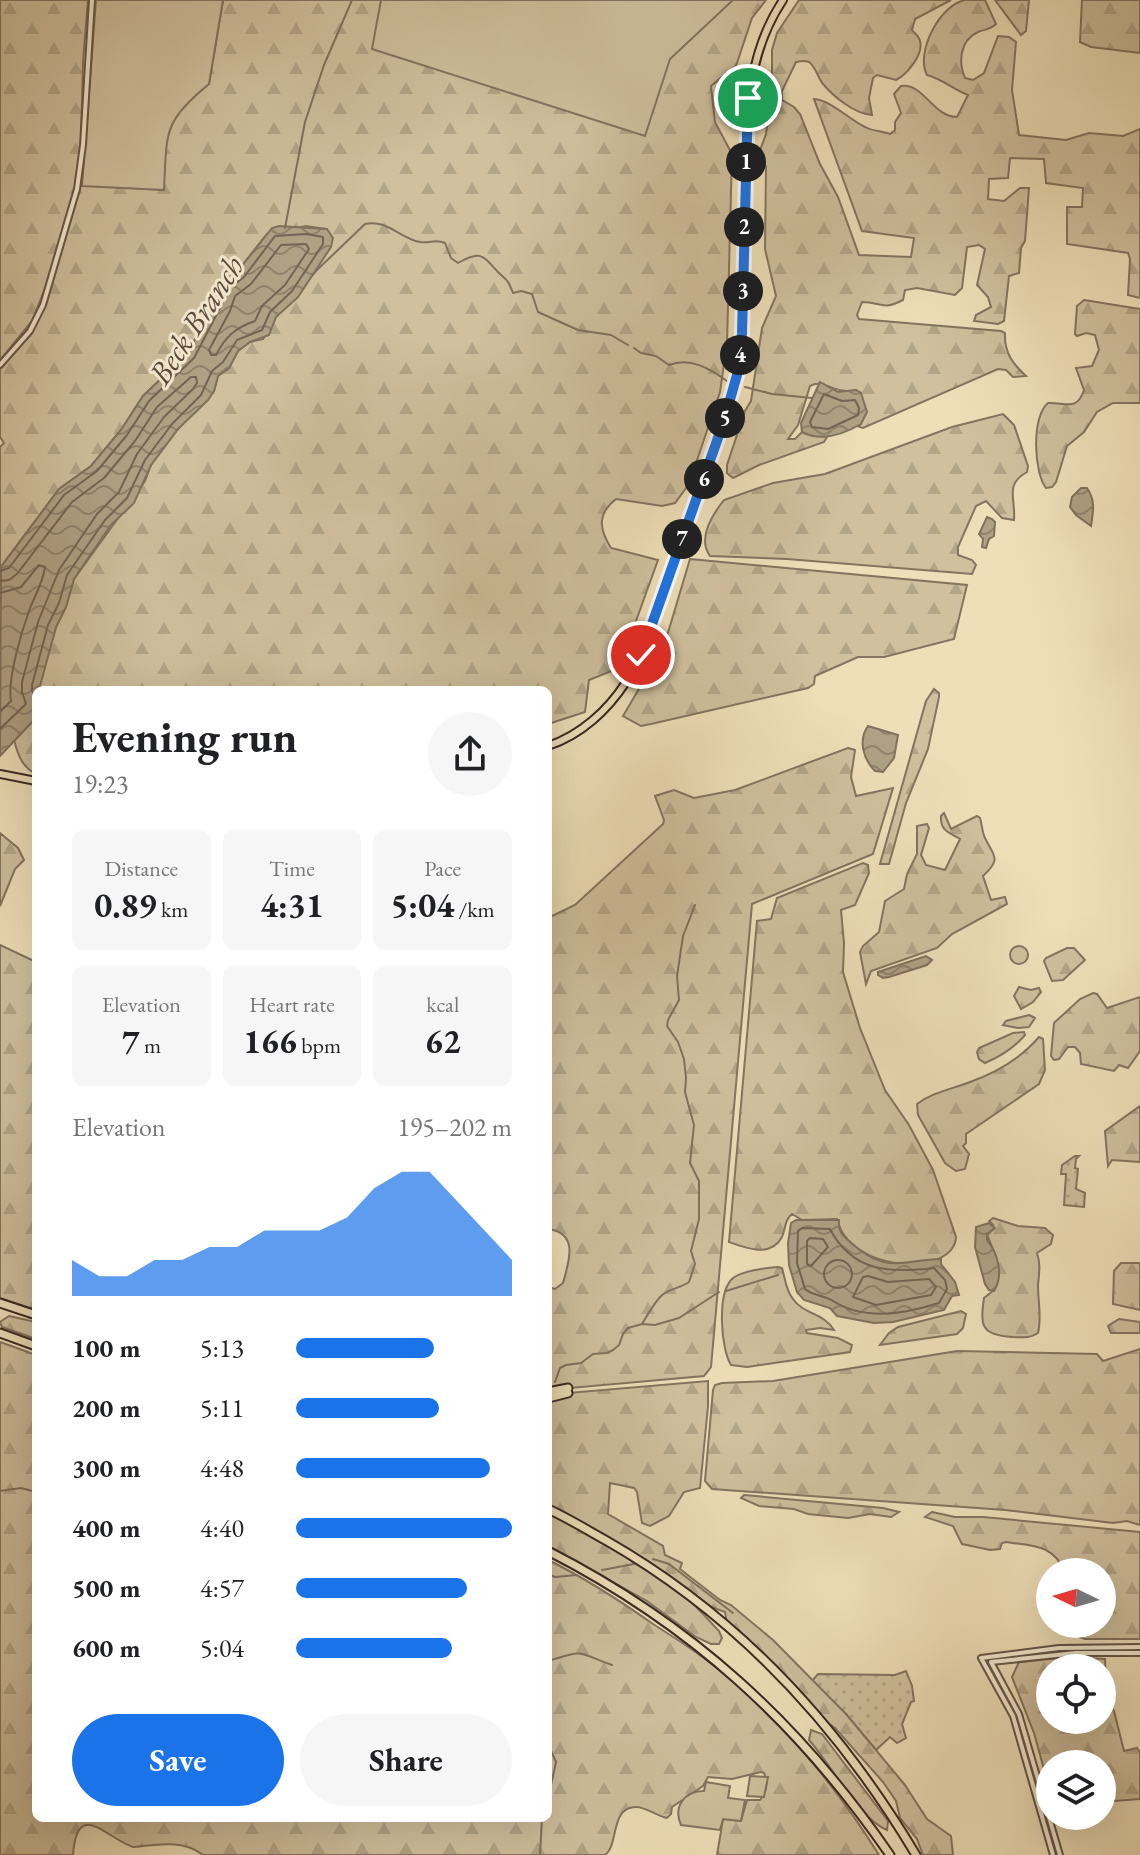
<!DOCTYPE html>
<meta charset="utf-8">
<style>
:root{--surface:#fff;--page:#f6f6f6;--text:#202124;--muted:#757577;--accent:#1a73e8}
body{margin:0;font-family:"EB Garamond",serif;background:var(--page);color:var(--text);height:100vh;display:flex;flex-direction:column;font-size:30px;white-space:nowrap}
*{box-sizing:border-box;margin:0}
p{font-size:26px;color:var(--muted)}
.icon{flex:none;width:44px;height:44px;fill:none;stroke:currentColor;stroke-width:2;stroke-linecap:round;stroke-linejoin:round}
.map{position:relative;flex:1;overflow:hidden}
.drawer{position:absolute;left:32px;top:686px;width:520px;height:1136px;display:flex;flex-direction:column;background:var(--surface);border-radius:12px;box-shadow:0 8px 32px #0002}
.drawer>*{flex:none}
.needle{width:52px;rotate:275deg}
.tools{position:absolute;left:1036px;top:1558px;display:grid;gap:16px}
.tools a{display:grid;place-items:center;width:80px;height:80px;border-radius:50%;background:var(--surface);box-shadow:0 8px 32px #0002;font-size:40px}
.pin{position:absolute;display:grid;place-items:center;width:68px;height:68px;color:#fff;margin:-34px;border:4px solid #fff;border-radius:50%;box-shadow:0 2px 8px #0007}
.km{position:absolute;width:40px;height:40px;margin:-20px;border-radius:50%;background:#222;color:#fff;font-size:22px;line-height:40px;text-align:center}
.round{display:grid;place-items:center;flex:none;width:84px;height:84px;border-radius:42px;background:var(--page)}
.overview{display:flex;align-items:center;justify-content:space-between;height:136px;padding:0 40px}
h1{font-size:44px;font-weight:700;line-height:60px}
.metrics{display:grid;grid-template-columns:repeat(3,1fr);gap:12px;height:136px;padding:8px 40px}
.metrics div{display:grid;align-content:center;border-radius:12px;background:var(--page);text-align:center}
.metrics b{font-size:34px;font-weight:700}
.metrics small{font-size:22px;font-weight:400}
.metrics p{font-size:22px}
.chart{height:224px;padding:16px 40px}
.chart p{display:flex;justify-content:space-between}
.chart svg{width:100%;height:144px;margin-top:8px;fill:var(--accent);opacity:.7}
.primary-button{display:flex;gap:16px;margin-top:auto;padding:16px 40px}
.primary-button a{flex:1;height:92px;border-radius:48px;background:var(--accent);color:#fff;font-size:32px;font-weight:700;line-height:92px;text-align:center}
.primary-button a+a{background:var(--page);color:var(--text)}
ul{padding:0 40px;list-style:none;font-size:26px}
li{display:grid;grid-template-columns:128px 96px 1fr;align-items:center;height:60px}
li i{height:20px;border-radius:10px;background:var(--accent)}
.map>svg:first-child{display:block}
</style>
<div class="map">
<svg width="1140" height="1855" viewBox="0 0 1140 1855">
<defs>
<pattern id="grass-dots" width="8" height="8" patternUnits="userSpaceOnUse" patternTransform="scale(2)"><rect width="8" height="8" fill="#d0c09e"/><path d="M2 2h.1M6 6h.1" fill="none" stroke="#b3a588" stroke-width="1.8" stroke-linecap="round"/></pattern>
<pattern id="forest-firs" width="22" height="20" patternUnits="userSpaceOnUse" patternTransform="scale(2)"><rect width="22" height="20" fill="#d0c09e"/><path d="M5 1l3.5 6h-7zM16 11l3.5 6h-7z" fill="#b3a588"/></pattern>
<pattern id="water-waves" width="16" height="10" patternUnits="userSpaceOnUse" patternTransform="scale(2)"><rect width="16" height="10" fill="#b0a185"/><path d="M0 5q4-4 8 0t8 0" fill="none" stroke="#90836c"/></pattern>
</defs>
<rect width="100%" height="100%" fill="#efdfb8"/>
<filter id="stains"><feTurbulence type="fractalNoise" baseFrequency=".0025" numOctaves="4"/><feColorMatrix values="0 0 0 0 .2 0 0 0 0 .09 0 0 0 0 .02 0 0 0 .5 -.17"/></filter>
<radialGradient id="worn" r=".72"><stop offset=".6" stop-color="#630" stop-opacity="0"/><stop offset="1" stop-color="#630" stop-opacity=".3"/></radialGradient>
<!-- grass -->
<path fill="url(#grass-dots)" stroke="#847460" stroke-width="2" d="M1075,1156H1079L1076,1159L1075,1168L1078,1169L1076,1189L1085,1193L1084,1207L1064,1205L1066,1174H1061L1062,1165Z
M906,1671L912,1686L914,1701L911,1702L902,1724L906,1738L897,1743L890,1737L876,1750L846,1714L812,1681L818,1674L895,1675Z"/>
<!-- forest -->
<path fill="url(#forest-firs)" stroke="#847460" stroke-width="2" fill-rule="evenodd" d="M0,0H88L83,61L81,144L76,189L46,286L32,321L0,360Z
M223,0H766L752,18L736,66L711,86L715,122L732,154L727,344L720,392L689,484L675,503L662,506L616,499C597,514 599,529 611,548L658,560L619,668L589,680L585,712L548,724V690H38L56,627L66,607L74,579L145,481L151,465L178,429L214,391L218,376L229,368L238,351L250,342L263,339L276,317L317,270L327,229L306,226L267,234L237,272L224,281L188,353L143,396L121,430L91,466L59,489L0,568V447L4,443L0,437V365L30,331L43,306L78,185L163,190C167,133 162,122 209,84Z
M799,0H951L915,19L912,30C915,34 919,36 920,41C924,55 906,75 896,80L877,75L873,78L869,98L872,115C855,114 834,97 823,84C818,78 816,67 809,62C804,60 801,61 796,62L782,91V100L794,107L800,114L820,164L838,197L859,255L911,257L914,238L862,231L814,99C830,100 849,119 865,127C872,131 882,131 890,134L895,130V122L901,113L894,94L901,86C924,83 933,117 957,117L968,95C953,89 942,79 927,75C915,52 940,5 965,0C971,0 979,0 985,0L996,24C990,30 985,29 978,32C960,40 958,62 965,78L973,80L984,73L998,36L1009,37L1016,42L1012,90L1019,135L1066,140L1089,133L1123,136L1140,129V298L1128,295L1130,259L1128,253L1067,244V207H1082L1083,188L1046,183L1044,159L1010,158L1008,178L989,179L988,199L1004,201L1020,188H1029L1025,241L1021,248L1019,273L1009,276L1004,321L998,324L974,321L976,315L991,307L988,297L977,285L985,249L979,245L967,247L962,288L955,295L917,288L905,290L903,300C882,311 881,302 862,302L857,315L859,319L1001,331L1005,333C1004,353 1013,364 1026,376L1013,377L1006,370L998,369L863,428L857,426L861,424L856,390C833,395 825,378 810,386L798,425L788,439H795L802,432L827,437L824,442L759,465L733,478L727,473V465L745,411L751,401L762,328L776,296L765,249L766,167L759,153L766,134L772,88V50L777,33Z
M995,0H1029L1026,31L1021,35Z
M1082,0H1140V53L1091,47L1080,42Z
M1084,300L1140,309V403H1113L1097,412L1084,432L1067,446L1056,482L1052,487L1046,488C1034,473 1031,417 1048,403C1065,402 1077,412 1084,390L1076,368L1092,366L1099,350L1095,335L1086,333L1077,336L1075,334L1077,306Z
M1003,414L1014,425L1028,466L1027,472C1004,485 1016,498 1014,520L1002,518L986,501L976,506L958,547V555L972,560L976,565L972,574L787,559L710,556C697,538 712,515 724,500L773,483L825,474L952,427Z
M690,559L967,585L954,639L884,657H858L815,676L814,684L808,688L651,724L641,726L623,716L664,646Z
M934,689L939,693V697L928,749L906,803L889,864H880L926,701Z
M36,697V774C22,767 18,755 14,740L33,721Z
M848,748L855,750L851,777L856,796L893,788L873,854L752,904L711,1367L704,1376L548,1390V1287L555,1289L563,1283C569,1261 579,1234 549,1229L548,1226V918L575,905L663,824L664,820L655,796L674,790L694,798L735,790Z
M944,813L951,829L977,816L980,818C982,824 982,832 985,838C994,857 1002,858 983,876L991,900L1005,897L1007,904L952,934L937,948L871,971L866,984L860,952L863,946L879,932L885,901L904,889L907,874L917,854V826L927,824L929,828L921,855L926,865L945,870L960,839C949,832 940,831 941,816Z
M0,833L18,848L24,860L15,869L0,906Z
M863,863L868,865L869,873L855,905L841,910L844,943L843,972L860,1028L885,1090L909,1125L933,1170L956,1237C954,1277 850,1274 837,1219L802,1220L792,1214C784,1221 786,1228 782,1237C771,1258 745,1248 729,1242L757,921L771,919L777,898Z
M0,945L36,962V1310L0,1298Z
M1010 955a9 9 0 1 1 18 0a9 9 0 1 1-18 0Z
M1067,948H1074L1085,960L1063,980L1052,981L1044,961L1046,958Z
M1019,987L1031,990L1039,988L1041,992L1033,1002L1021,1009L1014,996Z
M1093,993L1097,994L1107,1008L1140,997V1051L1128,1068L1119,1065L1114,1071L1081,1064L1080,1053L1075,1047H1068L1059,1059L1054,1060L1051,1056L1054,1023L1080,999Z
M1029,1015L1035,1018L1029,1027L1018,1028L1003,1025L1006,1021Z
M1024,1032L1025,1035C1015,1047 999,1057 985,1063L979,1059L977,1052L979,1048L1013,1033Z
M1039,1037L1043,1039L1045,1070L1039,1084L966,1134V1143L963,1146L969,1154L965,1169L956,1171L945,1163L918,1115L917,1104C933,1092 952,1089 970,1082C995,1073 1021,1058 1039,1037Z
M1140,1106V1162L1112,1160L1108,1166L1105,1131Z
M993,1218L1018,1226L1045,1228L1053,1235L1051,1244L1037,1253C1041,1265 1039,1272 1038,1286C1038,1303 1042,1316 1038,1333C1029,1339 1022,1337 1012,1337C981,1335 980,1326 984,1298L994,1290L996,1256L987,1235L993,1225L989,1221Z
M1121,1263H1140V1310L1113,1304L1114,1271Z
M778,1267L782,1268C785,1278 786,1291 793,1299C803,1314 824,1313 834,1330L820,1328L806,1330L807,1333L838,1338L852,1345L850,1352L747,1367L731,1365C721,1349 717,1296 731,1280C739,1271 766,1268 778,1267Z
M961,1311L966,1314L963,1328L957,1334L880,1345L889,1333L898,1327Z
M9,1316L36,1322V1339L2,1327L0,1322Z
M1119,1319L1140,1322V1333H1111L1108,1326Z
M0,1342L36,1355V1818H548V1560C585,1578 619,1600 653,1624C672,1636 691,1648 709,1662C775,1711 836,1786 879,1855H717L723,1819L741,1821L747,1800H760C767,1791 769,1783 764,1773L761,1772L732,1779L708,1777L703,1786L672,1807L671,1814L667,1818C656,1816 645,1806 635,1807C610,1808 619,1845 605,1855H203C183,1839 156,1845 133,1847C107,1839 77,1797 73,1855H0Z
M1140,1349V1525L1127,1521L1113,1523L1005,1510L712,1489L705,1481L713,1390L715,1385L722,1383L773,1381L957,1351L1097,1354L1103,1361Z
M708,1381V1406L700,1488L684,1492L669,1516L650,1526L642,1523L637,1492L634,1488L610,1483L608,1514L663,1546L665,1555L682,1563L680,1569L720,1600L731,1605L773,1640L846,1714L905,1785L927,1819L951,1836L953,1855H923L917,1839L900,1818L896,1801L883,1782L835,1728L817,1715L727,1624L725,1612L688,1598L719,1631L722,1638L719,1644H711L696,1637L647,1601L548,1546V1398L568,1393Z
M744,1495L883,1508L899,1512L891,1517L870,1514L848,1518L808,1514L794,1509L759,1506L741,1498Z
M932,1512L955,1517H983L1140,1532V1639H1085L1067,1633L1064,1624H1102V1572H1064C1055,1544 1030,1546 1006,1542L1002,1543L1000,1549L990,1550L962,1544L953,1526L925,1517Z
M1065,1657L1105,1659L1107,1701L1114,1711L1124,1751L1137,1748L1140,1753V1799L1102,1802V1764H1050V1791L1034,1733L1012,1677L1019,1662ZM1050,1668H1102V1720H1050Z
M811,1730L822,1734L888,1821L887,1830C860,1820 830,1763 809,1740Z"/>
<!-- garden -->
<path fill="#d0c09e" stroke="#847460" stroke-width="2" d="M96,0H223L209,84C162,122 167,133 164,190L82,186Z
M381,0H733L670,59L645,136L372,49Z
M750,1776L768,1777L764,1797L747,1796Z
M706,1782L730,1786L728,1798L745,1800L741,1821L723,1819L720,1830L681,1825C673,1807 684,1791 704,1791Z"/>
<!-- water -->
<path fill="url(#water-waves)" stroke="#80715d" stroke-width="2" d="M279,226L327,229L333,238L331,247L298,297L276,317L269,335L250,342L238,351L229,368L218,376L214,391L208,400L178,429L151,465L134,503L111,525L74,579L66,607L56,627L40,686L36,690L33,721L0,756L1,567L59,489L91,466L121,430L143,396L188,353L214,303L218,288L237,272L272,228Z
M820,382L838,392L856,390L861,393L867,412L861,424C844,434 821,442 802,432L801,423Z
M1081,488H1087C1096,501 1093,512 1091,526L1076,515L1070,507L1072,497Z
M987,517L992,519L995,522L994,536L989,539L986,548L982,547L983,539L979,534Z
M868,726L898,735L894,758L883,772L875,771C863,759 858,740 868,726Z
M926,956L932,960L927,965L889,977L883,978L878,975V972Z
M796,1220H839C838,1231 842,1235 850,1242C887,1275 900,1260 941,1259V1264L955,1282L959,1295L952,1296L944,1310L893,1322L874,1323L837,1316L830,1308L804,1300L797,1292L789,1265L788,1243L791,1223Z
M989,1223L995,1228L987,1235V1240C998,1254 1004,1275 994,1291L989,1290L985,1284L975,1247L976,1227Z"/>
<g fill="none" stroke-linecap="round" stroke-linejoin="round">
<!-- shore -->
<path stroke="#746454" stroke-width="2" d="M281,245L306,244L309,249L285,285L262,306L255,321C235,328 226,336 216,355H211L209,350L230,311L235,296L251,284Z
M824,394L842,401L855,400L859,408L858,415L828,429L812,427L810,422Z
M0,571L9,568L64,495L97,471L127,435L149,401L194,358L221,306L226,291L244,277L275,236L306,234L323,237V244L292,291L270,312L262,330L237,340L223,362L212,371L201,395L172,424L145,460L127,498L105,520L67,575L59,603L48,625L32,685V691L36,696
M0,581L9,580L17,574L72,502L104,478L135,441L157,407L191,377H196L197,383L193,389L164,417L137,454L119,492L97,514L59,570L38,622L22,682V692L26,704L0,729
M0,593L21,587L39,565L45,567C43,582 36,594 30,608C22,630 7,679 11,701L0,712
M802,1228L830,1229C853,1273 891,1273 934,1268L945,1280L947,1289L939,1303C904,1314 865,1321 833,1301C824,1295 813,1296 805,1289L797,1263L798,1231Z
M810,1238L823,1239L828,1247L811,1266L807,1264V1241Z
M824 1274a14 14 0 1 1 28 0a14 14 0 1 1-28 0Z
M868,1276L888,1282L929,1279L936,1287L931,1295L876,1305L853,1297L863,1277Z"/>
<!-- stream -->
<path stroke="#80715d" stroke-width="2" d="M285,228L305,122L324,65L352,0
M317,270L365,224C388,219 400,239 420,242C430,244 435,238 445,243L451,258L458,263C481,250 482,255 498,272C508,282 507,278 513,293L521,291L532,294L538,312L578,330L611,335L628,345
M634,348L641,353L656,356L669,365C690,357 709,368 727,381
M745,387L772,394L812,398
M726,1291L778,1275
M642,1324C647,1316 657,1297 665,1293C672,1289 681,1287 689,1282L695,1264L691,1251L699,1219V1181L690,1163L694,1125L685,1092L686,1078L684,1059L678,1042L667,1026L668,1020L679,1000L677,976L683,936L695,905
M555,1382L560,1368L566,1365L581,1363L593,1354L607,1353L613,1350L619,1345L623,1334L628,1328L642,1324L655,1325L679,1318L719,1292
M548,1410L549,1409
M0,1491L21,1488L36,1492
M653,1559L669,1564L733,1613
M602,1570L634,1564
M548,1574L555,1577L577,1575
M548,1661C586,1649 576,1652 612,1665
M548,1744L556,1762L548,1799
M540,1855L542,1818"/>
<defs>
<path id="minor" d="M0,365L30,331L43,305L77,189L83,145L92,0
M1053,1855L1013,1716L981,1658L1059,1648L1140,1647
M1060,1855L1019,1714L991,1662L1076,1653H1140"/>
<path id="major" d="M548,746C581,735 608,710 626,682C649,647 660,603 674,564C697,498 733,420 740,350C746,292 744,233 746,174C747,112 747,54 783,0
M0,774L36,781"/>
<path id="highway" d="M0,1303L36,1315
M0,1333L36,1346
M548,1392L568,1388
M548,1398L568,1393
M548,1509C568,1518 587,1530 607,1541C738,1616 839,1726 916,1855
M548,1551C691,1624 799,1723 890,1855"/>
</defs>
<!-- minor casing -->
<use href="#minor" stroke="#655648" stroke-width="8"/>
<!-- major casing -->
<use href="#major" stroke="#372822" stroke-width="10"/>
<!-- highway casing -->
<use href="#highway" stroke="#372822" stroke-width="11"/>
<!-- minor -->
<use href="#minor" stroke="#f5ead1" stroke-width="4"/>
<!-- major -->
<use href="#major" stroke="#efdfb8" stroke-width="6"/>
<!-- highway -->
<use href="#highway" stroke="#efdfb8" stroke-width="7"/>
</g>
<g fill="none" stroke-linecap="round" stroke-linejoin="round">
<defs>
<path id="route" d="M641,655L724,421L737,375L742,334L748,98"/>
</defs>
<!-- route casing -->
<use href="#route" stroke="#fff" stroke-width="16"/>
<!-- route -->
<use href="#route" stroke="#1a73e8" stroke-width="10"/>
</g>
<g text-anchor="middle" stroke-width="6" stroke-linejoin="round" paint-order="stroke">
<!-- water labels -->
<g font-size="32" font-style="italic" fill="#5b4c40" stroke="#f5ead1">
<text transform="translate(196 320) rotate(-57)" y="11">Beck Branch</text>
</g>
</g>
<rect width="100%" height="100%" filter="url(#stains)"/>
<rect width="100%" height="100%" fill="url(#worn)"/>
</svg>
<div class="tools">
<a><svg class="needle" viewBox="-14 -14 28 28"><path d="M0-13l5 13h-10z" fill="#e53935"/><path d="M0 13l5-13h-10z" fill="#757577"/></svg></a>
<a><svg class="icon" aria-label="locate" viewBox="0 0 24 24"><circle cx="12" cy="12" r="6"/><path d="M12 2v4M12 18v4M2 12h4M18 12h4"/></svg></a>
<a><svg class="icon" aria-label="layers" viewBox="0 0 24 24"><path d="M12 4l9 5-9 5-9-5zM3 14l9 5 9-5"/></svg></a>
</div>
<div class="pin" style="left:748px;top:98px;background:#1e9e55"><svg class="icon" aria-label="arrive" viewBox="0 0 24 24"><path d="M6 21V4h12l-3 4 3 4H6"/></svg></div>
<div class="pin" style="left:641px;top:655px;background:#d93025"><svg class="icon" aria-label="check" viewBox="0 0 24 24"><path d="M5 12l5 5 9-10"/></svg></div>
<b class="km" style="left:746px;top:162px">1</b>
<b class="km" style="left:744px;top:227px">2</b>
<b class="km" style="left:743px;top:291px">3</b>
<b class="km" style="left:740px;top:355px">4</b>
<b class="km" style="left:725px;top:418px">5</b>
<b class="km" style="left:704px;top:479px">6</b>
<b class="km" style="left:682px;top:539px">7</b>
<section class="drawer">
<div class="overview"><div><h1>Evening run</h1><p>19:23</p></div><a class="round"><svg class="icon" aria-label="share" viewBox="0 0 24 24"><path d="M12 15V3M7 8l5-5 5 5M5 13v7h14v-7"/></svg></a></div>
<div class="metrics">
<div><p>Distance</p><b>0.89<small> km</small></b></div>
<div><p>Time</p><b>4:31</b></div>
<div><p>Pace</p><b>5:04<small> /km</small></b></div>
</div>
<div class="metrics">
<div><p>Elevation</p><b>7<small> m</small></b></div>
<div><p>Heart rate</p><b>166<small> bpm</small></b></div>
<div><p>kcal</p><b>62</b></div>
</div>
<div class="chart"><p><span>Elevation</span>195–202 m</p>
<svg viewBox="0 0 160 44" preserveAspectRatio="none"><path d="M0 44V33L10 38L20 38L30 33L40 33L50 29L60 29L70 24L80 24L90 24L100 20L110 11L120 6L130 6L140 15L150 24L160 33V44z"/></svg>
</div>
<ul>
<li><b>100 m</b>5:13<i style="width:64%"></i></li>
<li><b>200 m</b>5:11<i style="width:66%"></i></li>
<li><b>300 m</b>4:48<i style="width:90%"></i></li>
<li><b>400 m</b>4:40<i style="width:100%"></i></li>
<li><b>500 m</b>4:57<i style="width:79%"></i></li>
<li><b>600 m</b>5:04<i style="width:72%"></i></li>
</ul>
<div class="primary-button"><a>Save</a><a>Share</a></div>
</section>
</div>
